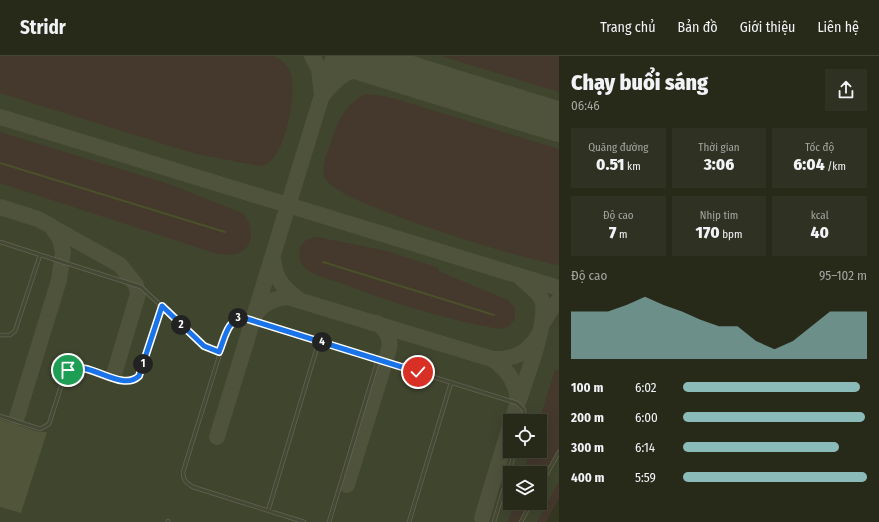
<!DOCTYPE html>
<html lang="vi">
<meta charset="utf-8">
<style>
:root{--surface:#272919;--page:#2f3122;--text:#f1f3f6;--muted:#a4a6a2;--line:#434538;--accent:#8bbbb9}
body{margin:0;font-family:"Fira Sans Condensed",sans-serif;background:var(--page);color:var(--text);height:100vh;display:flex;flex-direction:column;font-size:15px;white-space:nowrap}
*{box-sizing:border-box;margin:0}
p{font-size:13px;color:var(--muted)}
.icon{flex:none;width:22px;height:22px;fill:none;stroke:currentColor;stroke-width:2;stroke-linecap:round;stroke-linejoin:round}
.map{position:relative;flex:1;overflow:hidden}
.panel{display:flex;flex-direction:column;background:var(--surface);width:320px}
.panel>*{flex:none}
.controls{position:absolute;left:503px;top:358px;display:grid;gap:8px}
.controls a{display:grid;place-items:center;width:44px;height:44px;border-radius:0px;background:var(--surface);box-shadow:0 4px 16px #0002,0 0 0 1px var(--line);font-size:20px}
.pin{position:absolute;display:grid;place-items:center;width:34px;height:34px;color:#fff;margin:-17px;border:2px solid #fff;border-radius:50%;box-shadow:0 1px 4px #0007}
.km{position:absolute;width:20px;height:20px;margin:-10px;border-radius:50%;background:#222;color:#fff;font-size:11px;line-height:20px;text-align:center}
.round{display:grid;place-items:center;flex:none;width:42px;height:42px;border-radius:0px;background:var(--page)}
.headline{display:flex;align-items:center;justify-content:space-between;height:68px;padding:0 12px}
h1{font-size:22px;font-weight:800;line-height:30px}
.metrics{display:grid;grid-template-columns:repeat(3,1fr);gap:6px;height:68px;padding:4px 12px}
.metrics div{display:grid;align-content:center;border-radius:0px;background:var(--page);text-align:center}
.metrics b{font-size:17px;font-weight:800}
.metrics small{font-size:11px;font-weight:400}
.metrics p{font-size:11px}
.chart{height:112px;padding:8px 12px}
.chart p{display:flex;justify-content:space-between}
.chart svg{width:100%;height:72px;margin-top:4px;fill:var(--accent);opacity:.7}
ul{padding:0 12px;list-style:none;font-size:13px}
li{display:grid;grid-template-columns:64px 48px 1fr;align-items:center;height:30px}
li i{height:10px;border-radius:5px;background:var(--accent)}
header{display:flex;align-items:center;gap:24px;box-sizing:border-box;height:56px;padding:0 20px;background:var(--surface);border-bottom:1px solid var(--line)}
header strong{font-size:19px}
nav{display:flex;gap:22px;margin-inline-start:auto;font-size:14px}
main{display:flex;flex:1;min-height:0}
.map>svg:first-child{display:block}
</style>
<header>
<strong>Stridr</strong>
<nav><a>Trang chủ</a><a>Bản đồ</a><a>Giới thiệu</a><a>Liên hệ</a></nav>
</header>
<main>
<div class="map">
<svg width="559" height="466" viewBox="0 0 559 466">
<rect width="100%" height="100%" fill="#343721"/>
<!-- airport -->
<path fill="#40452e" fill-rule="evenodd" d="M0,0H559V427L538,466H0ZM510,365H540V395H510ZM510,417H540V447H510Z"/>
<!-- green -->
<path fill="#45392d" d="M0,0H273C280,3 286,7 289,14C299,32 286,91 271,105C268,108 264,109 260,110L196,98L0,37Z
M441,0H559V36Z
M365,38L384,40L399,44L559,93V209C527,205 338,147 326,124C319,113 328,95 332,83C338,64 347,47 365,38Z
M0,76L169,128L242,157C253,166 256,190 239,197C231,200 222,198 214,197L0,127Z
M317,181L387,195L439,212L438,215L508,244L515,251V263L508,271L499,273C444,263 392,247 341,227C329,223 311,219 302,209C299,205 299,197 300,192C303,184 310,182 317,181Z
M555,314H559V393L540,428V417H523L530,395H540L539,365Z
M559,425V442L546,466H537Z
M514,447H530L519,466H508Z"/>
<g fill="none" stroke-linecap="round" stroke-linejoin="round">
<!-- stream -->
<path stroke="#4a512a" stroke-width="2" d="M0,107L225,176
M323,206L494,259"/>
<!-- taxiway -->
<path stroke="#4f533c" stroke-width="16" d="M312,0L319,13L322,40C338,19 352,10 379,10
M0,61L559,232
M0,151L38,163L51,170L60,183L63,196L59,224L17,361
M52,171L120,209L136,229L138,238L115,315
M273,203C275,222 283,232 298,243
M255,259C263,247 274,242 288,241L492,303C514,304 528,297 540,277
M542,268L552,252L559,244
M492,303C508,314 516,326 518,345
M512,365C519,340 550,266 542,244C538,235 528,229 521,222
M217,381L334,0
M347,429L389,293C391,281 386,274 377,267
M482,462L510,370"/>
<!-- runway -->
<path stroke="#4f533c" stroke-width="40" d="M346,0L559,66"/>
</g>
<!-- building -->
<path fill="#515539" d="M0,363L39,376H47L21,457L0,451Z"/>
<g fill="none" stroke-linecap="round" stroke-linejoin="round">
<defs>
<path id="service" d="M0,186L141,231L204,290L219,296
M0,279H10L15,275L40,199
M0,360L40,373L49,368L65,318L68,314L73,311L129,326L139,320L162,250
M540,430L559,396
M268,455L319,285
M168,466V465
M304,466L193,431C186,427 183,424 183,416L228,272L232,266L237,263L244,262L517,347L524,354V365
M329,466L378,304
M409,466L451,327
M494,466L515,395
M521,466L531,447"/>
</defs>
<!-- service casing -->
<use href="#service" stroke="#626651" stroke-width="4.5"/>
<!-- service -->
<use href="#service" stroke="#444834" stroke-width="3"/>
</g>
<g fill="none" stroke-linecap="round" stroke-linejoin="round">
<defs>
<path id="route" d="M68,314C89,303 121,337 139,320L162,250L204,290L219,296C225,282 227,263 244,262L418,316"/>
</defs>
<!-- route casing -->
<use href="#route" stroke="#fff" stroke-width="8"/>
<!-- route -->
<use href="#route" stroke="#1a73e8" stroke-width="5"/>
</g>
</svg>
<div class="controls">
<a><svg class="icon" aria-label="locate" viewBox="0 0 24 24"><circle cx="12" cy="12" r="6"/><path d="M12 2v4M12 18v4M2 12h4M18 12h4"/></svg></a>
<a><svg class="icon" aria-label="layers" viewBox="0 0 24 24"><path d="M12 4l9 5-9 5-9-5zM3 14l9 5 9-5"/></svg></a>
</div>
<div class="pin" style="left:68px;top:314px;background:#1e9e55"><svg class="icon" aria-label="arrive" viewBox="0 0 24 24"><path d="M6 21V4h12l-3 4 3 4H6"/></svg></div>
<div class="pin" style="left:418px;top:316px;background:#d93025"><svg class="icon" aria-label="check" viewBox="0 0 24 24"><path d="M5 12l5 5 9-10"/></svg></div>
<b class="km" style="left:143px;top:308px">1</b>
<b class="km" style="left:181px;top:269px">2</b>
<b class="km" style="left:238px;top:262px">3</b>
<b class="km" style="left:322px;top:286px">4</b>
</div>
<section class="panel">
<div class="headline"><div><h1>Chạy buổi sáng</h1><p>06:46</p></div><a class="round"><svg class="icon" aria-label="share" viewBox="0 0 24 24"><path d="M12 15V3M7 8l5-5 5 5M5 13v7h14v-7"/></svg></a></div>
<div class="metrics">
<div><p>Quãng đường</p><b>0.51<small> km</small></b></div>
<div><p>Thời gian</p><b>3:06</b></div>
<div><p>Tốc độ</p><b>6:04<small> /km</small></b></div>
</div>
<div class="metrics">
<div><p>Độ cao</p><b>7<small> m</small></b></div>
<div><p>Nhịp tim</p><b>170<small> bpm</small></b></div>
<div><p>kcal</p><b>40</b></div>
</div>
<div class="chart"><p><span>Độ cao</span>95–102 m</p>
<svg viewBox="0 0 160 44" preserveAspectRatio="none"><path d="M0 44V15L10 15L20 15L30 11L40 6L50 11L60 15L70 20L80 24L90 24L100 33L110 38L120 33L130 24L140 15L150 15L160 15V44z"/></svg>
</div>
<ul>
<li><b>100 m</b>6:02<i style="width:96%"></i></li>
<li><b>200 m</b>6:00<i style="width:99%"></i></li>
<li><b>300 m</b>6:14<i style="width:85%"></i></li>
<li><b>400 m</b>5:59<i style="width:100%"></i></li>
</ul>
</section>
</main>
